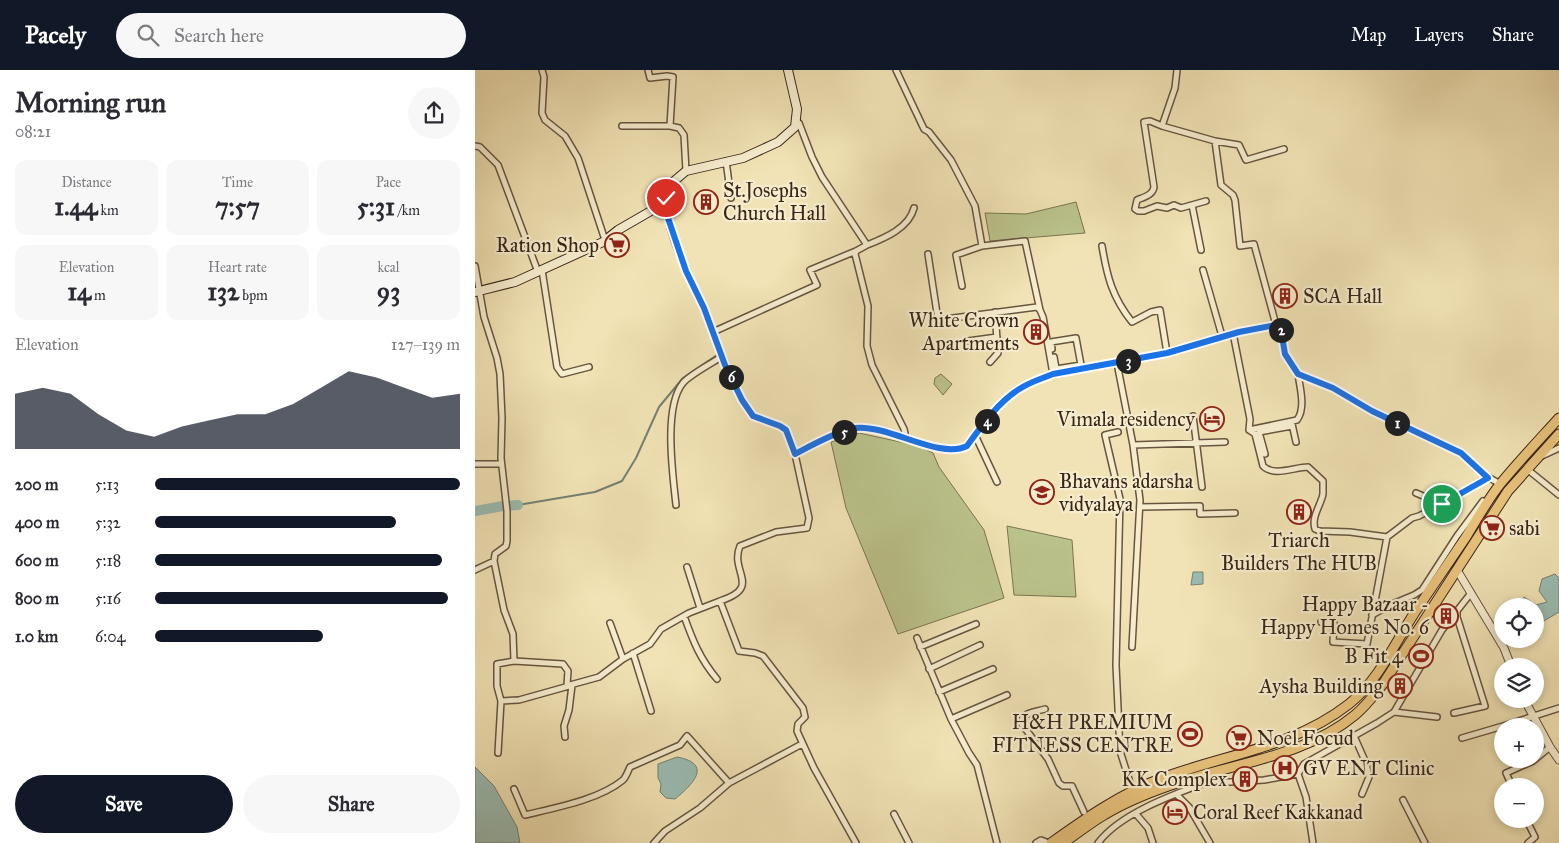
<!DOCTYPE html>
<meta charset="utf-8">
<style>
:root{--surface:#fff;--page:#f7f7f7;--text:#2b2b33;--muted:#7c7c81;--accent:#111827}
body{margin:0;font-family:"IM FELL Great Primer",serif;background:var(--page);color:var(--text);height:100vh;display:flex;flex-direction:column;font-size:19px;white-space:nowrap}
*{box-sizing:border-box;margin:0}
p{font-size:16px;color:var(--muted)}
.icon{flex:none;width:28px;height:28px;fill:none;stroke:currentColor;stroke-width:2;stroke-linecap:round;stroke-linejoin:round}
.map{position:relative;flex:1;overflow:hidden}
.sheet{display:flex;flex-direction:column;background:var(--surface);width:475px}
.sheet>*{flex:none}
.tools{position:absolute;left:1019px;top:528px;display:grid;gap:10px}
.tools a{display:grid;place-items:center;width:50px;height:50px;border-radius:50%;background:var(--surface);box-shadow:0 2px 8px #0003;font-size:25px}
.pin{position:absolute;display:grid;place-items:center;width:42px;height:42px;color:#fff;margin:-21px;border:2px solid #fff;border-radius:50%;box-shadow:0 1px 5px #0007}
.km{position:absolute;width:25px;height:25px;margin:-12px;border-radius:50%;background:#222;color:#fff;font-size:14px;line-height:25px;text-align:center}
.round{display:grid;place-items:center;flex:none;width:52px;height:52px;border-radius:26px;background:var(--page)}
.head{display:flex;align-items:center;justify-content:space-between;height:85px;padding:0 15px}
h1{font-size:28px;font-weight:800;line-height:38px}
.stats{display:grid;grid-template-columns:repeat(3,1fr);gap:8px;height:85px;padding:5px 15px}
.stats div{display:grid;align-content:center;border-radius:12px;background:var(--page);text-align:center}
.stats b{font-size:25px;font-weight:800}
.stats small{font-size:14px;font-weight:400}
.stats p{font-size:14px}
.chart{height:140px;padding:10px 15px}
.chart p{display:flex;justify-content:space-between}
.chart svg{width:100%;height:90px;margin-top:5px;fill:var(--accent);opacity:.7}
.cta{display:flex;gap:10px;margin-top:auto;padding:10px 15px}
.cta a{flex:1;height:58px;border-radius:30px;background:var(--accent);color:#fff;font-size:20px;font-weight:800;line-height:58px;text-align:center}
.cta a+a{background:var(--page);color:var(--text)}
ul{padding:0 15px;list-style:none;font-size:16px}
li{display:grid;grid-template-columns:80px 60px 1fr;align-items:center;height:38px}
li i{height:12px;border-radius:6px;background:var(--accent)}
header{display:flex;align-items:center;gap:30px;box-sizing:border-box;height:70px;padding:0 25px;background:var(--accent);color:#fff}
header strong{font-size:24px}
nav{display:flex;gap:28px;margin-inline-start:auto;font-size:18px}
.search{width:350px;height:45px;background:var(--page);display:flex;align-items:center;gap:12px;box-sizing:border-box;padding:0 18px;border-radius:28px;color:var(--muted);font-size:19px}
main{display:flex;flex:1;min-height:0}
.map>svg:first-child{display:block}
</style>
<header>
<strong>Pacely</strong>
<div class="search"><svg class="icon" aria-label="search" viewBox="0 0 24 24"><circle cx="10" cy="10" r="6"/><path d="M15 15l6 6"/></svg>Search here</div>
<nav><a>Map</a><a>Layers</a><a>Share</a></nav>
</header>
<main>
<section class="sheet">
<div class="head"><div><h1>Morning run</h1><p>08:21</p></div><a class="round"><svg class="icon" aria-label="share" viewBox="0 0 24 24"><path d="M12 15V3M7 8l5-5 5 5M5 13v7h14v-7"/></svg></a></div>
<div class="stats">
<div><p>Distance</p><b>1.44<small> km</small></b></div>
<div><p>Time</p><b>7:57</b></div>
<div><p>Pace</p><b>5:31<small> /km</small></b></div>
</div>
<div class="stats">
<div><p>Elevation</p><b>14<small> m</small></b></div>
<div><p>Heart rate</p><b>132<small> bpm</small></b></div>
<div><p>kcal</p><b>93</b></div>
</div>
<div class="chart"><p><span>Elevation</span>127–139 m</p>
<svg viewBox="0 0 160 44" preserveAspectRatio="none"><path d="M0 44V17L10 14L20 17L30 27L40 35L50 38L60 33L70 30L80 27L90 27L100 22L110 14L120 6L130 9L140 14L150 19L160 17V44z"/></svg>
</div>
<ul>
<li><b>200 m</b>5:13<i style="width:100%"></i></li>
<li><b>400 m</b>5:32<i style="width:79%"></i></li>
<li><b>600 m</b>5:18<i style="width:94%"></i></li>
<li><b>800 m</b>5:16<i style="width:96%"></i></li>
<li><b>1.0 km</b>6:04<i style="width:55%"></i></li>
</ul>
<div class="cta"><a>Save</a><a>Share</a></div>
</section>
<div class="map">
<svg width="1084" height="773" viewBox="0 0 1084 773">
<rect width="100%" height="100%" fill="#f1e3b5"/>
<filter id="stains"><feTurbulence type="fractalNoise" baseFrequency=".004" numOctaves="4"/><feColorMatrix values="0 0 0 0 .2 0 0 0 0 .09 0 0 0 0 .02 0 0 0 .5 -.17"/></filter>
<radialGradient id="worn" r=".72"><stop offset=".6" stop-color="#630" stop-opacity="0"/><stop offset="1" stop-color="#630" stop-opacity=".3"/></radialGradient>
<!-- green -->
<path fill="#bbc38c" stroke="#7a7452" d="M601,132L610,163L515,171L510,143L551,144Z
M466,304L477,314L468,325L459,314L460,308Z
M384,363L444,376L458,383L464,397L509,460L529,528L423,564L371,438L356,372Z
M532,456L597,470L601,527L539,525Z"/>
<!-- water -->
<path fill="#9bbdb3" stroke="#748175" d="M718,502H728V514L716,515Z
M1080,504L1084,508V542L1062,555L1060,553V536H1042L1049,527L1061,535L1072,532L1064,521L1067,509Z
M202,687C239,694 217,715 200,729L191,728L185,722L186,714L183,708V694Z
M0,697L19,716L42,757L45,773H0Z"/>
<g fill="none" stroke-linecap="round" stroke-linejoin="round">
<!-- stream -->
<path stroke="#748175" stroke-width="2" d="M43,435L120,422L147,411L161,388L184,337L208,308L245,283"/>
<!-- river -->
<path stroke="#9bbdb3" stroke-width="10" d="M0,441L28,436L43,435"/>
<defs>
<path id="minor" d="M67,0L69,7L67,43L70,50L90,66L103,88L130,170
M173,0L175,8L192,6L198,7L195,56L204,58L209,65L211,101
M421,0L449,59L454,62L476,90L500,136L507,176L550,171L565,240
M702,0L700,18L687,56L740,71L746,115L758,125L760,130L765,176L779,174L801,255
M321,51L324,53L337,87L347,107L392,175L381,181L380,184L393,236L392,276L397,295L429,359L431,368
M147,56H195
M687,56L675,51L669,52L679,117C678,125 669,127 662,130L660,139L663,141H669L682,136L692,138L699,135L706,138L731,131
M740,71L764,75L771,90L809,79
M0,76L5,77L23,95L63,202
M251,91L256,128
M191,123C188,159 215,206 229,238C245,275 252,309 276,343C283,353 301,351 309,359C315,365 317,376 320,384C335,376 364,360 380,358C413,354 464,390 492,376C502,362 519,338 532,328C562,302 604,300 642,293L658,375L665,430L657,577
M717,135L726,180
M392,175C410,168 434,158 439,138
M627,176C632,206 637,227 657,252L676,242L685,240L692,283
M453,184L463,250L562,237L565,240L568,247L578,304
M0,196L9,247L22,288L25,304L27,348L26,388L32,441V471L31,476L20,484L19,491L29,540L38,564L39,591L88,594L93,601L92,615H95L124,607L148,589L175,574L186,559L214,543L245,531
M67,200L82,297L87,304L114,297
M728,200L747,266
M487,216L481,185L507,176
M238,262L342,215L335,200L381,181
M758,263L775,349L774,360L780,364L788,396C799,407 820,397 833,397L848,411C848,415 848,420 848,424C846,435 836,447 840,459L845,461L875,462L912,467L937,448L944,446L965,435L1013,407
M493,271L522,267
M577,279L576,272L601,268L606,295L581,299
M579,287L582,304
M515,292L523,283L520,242
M642,293L692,283L764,262L801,255L806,260L810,284L823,304L858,318L897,341L986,383L1008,404L1025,414
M718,346L727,417
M817,354L821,372
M774,360L822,350C831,338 825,318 823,304
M643,362L630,365L645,429L641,595L645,681L658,722
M500,365L522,412
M658,375L750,372
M320,384L334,448L332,458L301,462L265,476C254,502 288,517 245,531L264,581L280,583L288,586L328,638L330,647L323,654L322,661L339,698L381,773
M790,384L784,362L817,356
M1067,386L1084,378
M0,394H26
M1052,399L1084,425
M941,423L967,434
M201,435C198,406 188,337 208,313C216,304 236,294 246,287
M665,437L725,436V444L760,443
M212,497L225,538
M0,500L19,491
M897,545L915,535L939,525L947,520L982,466L1008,431
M209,546C218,571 225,589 242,609
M846,552L859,553L858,572L892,574L912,467
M135,553L148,589
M442,568L476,649L494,683L502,695L522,773
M445,577L501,554
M158,583L176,641
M454,599L505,575
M464,622L518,599
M26,631L44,630L94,616
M570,639C560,642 547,642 546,653L573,689L584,713L588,716H597L609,742
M919,642L962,647
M979,643L1010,636L982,547V542
M476,649L532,625
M1028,656L1084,638
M879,666L891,693L894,707L887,724
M90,667L89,656L94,640L97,615
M987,668L1028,656
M23,683L26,631L22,616V594L39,591
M823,704L831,727L838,773
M1037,716L1031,703L1058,691L1075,677
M39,719L50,745C79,738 124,730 148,710C151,707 153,701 155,697L205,675L212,666L254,713
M701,724L714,737L735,773
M928,730L950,773
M419,744L434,773
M661,744L673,758L678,773
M1051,749L1060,767L1053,773
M179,773L190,761L225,738L254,713L327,674
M561,773L566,770L574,773
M623,773C647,741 706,722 743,708L751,712H755L789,710L823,704L829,694L902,653L919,642L967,560L996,523"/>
<path id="tertiary" d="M982,500L1029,578L1036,596
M1049,629L1075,677L1084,690"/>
<path id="secondary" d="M0,222L40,212L128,172L143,160L181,138L192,117L211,101L268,88L303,72L320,57L322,39L313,0"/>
<path id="primary" d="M576,773C612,747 647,723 690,707C753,684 819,677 874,634C904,610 920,573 940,542C957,517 974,492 991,467C1002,449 1013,429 1026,413C1044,391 1064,370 1084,348
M588,773C602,764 615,753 629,745C650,732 673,723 696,715C757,693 828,688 880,645C891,636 899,625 908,614L1033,421L1084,364"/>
</defs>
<!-- minor casing -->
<use href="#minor" stroke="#675540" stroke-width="8"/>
<!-- tertiary casing -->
<use href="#tertiary" stroke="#675540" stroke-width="9"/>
<!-- secondary casing -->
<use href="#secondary" stroke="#392619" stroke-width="10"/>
<!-- primary casing -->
<use href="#primary" stroke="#392619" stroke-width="11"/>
<!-- minor -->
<use href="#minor" stroke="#f6edcf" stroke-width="5"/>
<!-- tertiary -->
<use href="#tertiary" stroke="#f6edcf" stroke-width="7"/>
<!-- secondary -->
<use href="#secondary" stroke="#f6edcf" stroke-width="8"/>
<!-- primary -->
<use href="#primary" stroke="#e8c27a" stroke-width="9"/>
</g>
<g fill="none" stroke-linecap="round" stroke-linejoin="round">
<defs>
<path id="route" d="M191,128L193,148L211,201L229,238L250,295L267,330L278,346L305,356L311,360L320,384C335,376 364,360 380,358C413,354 464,390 492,376C507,355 524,331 546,318C555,312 568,308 578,304L692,283L764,262L801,255L806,260L810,284L823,304L858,318L897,341L986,383L1013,408L967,434"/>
</defs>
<!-- route casing -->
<use href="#route" stroke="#fff" stroke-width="10"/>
<!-- route -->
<use href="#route" stroke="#1a73e8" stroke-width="6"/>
</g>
<!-- icons -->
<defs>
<symbol id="building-ring" viewBox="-11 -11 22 22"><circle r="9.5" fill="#f6edcf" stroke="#8f2418" stroke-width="1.5"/><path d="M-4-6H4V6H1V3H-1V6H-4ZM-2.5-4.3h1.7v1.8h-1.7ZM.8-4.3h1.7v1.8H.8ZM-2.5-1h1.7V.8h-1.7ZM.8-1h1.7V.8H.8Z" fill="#8f2418"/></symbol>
<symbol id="supermarket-ring" viewBox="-11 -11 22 22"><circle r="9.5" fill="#f6edcf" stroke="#8f2418" stroke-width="1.5"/><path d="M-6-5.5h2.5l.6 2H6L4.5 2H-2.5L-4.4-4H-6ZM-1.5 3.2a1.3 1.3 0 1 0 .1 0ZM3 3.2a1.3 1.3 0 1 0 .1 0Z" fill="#8f2418"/></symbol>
<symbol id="hotel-ring" viewBox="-11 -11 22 22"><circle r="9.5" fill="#f6edcf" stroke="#8f2418" stroke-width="1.5"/><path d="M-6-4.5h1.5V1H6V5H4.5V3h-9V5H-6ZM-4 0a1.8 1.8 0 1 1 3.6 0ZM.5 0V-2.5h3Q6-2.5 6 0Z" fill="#8f2418"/></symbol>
<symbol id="school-ring" viewBox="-11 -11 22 22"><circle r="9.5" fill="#f6edcf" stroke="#8f2418" stroke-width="1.5"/><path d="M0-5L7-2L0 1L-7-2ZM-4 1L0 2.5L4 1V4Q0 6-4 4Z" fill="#8f2418"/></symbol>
<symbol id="stadium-ring" viewBox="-11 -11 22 22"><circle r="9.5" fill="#f6edcf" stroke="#8f2418" stroke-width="1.5"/><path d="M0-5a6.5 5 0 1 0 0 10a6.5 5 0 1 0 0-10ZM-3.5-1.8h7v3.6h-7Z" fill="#8f2418"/></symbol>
<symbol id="hospital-ring" viewBox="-11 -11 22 22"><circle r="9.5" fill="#f6edcf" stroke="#8f2418" stroke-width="1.5"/><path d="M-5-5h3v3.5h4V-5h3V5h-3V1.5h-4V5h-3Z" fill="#8f2418"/></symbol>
</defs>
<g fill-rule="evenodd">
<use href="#building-ring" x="217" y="118" width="28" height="28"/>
<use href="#supermarket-ring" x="128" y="161" width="28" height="28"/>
<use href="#building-ring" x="796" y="212" width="28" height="28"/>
<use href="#building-ring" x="547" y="248" width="28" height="28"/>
<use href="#hotel-ring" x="723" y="335" width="28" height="28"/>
<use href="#school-ring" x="553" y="408" width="28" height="28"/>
<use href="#building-ring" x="810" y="428" width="28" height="28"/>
<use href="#supermarket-ring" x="1003" y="444" width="28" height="28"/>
<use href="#building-ring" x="957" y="532" width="28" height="28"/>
<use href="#stadium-ring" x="932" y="572" width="28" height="28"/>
<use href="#building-ring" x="911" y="602" width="28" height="28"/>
<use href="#stadium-ring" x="701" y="650" width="28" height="28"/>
<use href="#supermarket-ring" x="750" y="654" width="28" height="28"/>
<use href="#hospital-ring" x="796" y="684" width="28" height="28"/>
<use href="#building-ring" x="756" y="695" width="28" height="28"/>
<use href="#hotel-ring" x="686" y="728" width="28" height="28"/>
</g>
<g text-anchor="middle" stroke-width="4.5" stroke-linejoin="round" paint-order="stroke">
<!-- poi labels -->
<g font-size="20" fill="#392619" stroke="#f6edcf" text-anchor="end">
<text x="248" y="127" text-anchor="start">St.Josephs<tspan x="248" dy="23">Church Hall</tspan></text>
<text x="124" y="182">Ration Shop</text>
<text x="828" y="233" text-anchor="start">SCA Hall</text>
<text x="544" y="257">White Crown<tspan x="544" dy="23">Apartments</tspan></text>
<text x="720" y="356">Vimala residency</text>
<text x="584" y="418" text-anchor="start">Bhavans adarsha<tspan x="584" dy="23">vidyalaya</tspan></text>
<text x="1034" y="465" text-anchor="start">sabi</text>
<text x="824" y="477" text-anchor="middle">Triarch<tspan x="824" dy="23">Builders The HUB</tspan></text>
<text x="954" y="541">Happy Bazaar -<tspan x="954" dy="23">Happy Homes No. 6</tspan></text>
<text x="928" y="593">B Fit 4</text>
<text x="908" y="623">Aysha Building</text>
<text x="698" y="659">H&amp;H PREMIUM<tspan x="698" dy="23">FITNESS CENTRE</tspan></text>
<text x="782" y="675" text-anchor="start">Noel Focud</text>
<text x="828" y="705" text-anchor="start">GV ENT Clinic</text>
<text x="752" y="716">KK Complex</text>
<text x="718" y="749" text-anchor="start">Coral Reef Kakkanad</text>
</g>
</g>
<rect width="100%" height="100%" filter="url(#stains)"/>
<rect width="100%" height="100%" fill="url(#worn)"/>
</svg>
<div class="tools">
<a><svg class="icon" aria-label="locate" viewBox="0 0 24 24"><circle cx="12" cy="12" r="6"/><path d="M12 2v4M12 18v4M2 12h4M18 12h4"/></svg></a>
<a><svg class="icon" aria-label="layers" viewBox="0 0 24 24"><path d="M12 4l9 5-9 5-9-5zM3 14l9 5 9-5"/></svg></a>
<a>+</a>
<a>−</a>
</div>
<div class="pin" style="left:967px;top:434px;background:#1e9e55"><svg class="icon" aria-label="arrive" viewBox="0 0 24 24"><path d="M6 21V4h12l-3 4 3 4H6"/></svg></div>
<div class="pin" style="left:191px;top:128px;background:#d93025"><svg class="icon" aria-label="check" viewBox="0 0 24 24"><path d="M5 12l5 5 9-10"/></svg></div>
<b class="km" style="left:922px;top:353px">1</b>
<b class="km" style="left:806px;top:260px">2</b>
<b class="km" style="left:653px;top:291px">3</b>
<b class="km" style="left:512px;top:351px">4</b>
<b class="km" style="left:369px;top:362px">5</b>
<b class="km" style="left:256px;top:307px">6</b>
</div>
</main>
